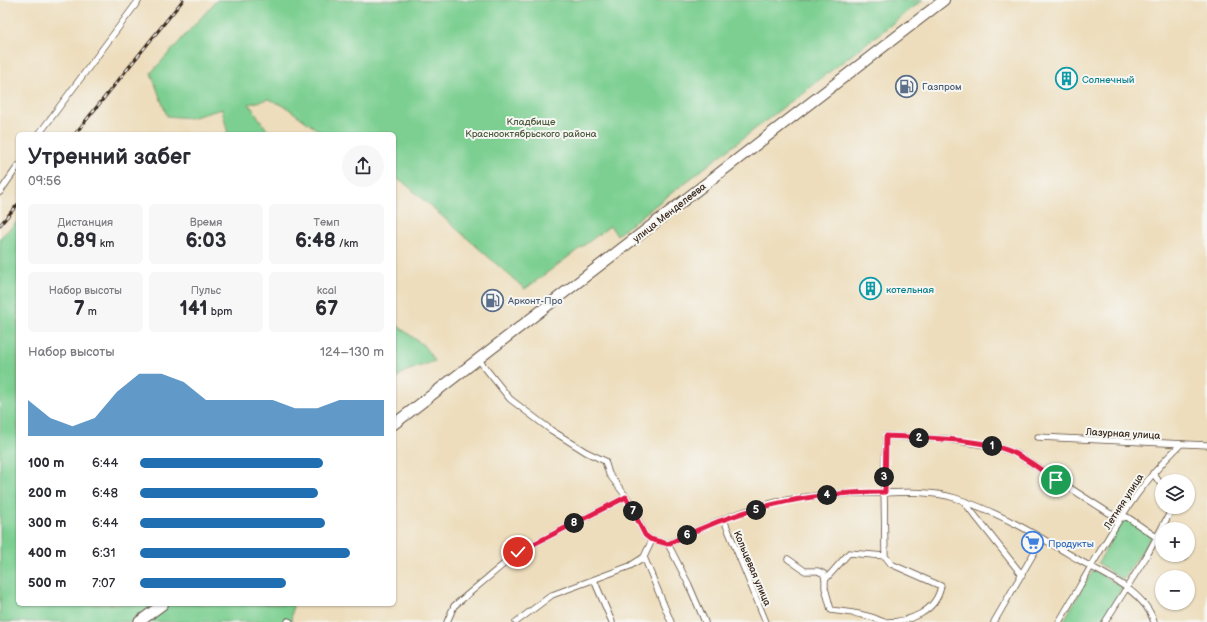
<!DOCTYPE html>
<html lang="ru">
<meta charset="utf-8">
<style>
:root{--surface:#fff;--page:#f7f7f7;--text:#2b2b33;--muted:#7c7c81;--accent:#1f6fb2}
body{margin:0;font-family:"Balsamiq Sans",sans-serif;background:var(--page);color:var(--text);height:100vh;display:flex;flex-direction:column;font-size:15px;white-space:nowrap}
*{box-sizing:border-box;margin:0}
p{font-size:13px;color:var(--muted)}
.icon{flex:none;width:22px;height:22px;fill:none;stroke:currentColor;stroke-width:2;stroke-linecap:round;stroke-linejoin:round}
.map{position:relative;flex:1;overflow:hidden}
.drawer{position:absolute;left:16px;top:132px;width:380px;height:474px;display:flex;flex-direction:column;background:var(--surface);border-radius:6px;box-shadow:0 1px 3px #0004}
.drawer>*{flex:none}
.fabs{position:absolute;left:1155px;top:474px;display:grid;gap:8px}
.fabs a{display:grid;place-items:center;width:40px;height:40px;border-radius:50%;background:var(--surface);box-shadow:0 1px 3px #0004;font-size:20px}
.pin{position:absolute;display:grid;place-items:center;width:34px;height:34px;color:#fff;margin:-17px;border:2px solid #fff;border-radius:50%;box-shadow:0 1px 4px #0007}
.km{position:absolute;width:20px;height:20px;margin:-10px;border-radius:50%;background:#222;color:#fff;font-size:11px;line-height:20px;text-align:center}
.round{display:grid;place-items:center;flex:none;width:42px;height:42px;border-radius:21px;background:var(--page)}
.headline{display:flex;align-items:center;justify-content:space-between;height:68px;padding:0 12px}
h1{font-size:22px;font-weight:800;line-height:30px}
.figures{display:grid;grid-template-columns:repeat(3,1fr);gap:6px;height:68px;padding:4px 12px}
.figures div{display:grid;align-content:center;border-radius:6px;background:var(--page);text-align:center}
.figures b{font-size:20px;font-weight:800}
.figures small{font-size:11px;font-weight:400}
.figures p{font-size:11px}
.chart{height:112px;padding:8px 12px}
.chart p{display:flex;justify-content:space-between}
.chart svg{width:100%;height:72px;margin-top:4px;fill:var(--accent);opacity:.7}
ul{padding:0 12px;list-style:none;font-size:13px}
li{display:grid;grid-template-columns:64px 48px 1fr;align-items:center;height:30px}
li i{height:10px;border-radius:5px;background:var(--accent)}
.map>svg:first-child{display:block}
</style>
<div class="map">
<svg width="1207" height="622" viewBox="0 0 1207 622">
<rect width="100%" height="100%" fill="#f6f6f2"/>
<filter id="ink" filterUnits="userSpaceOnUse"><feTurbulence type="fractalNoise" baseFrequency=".025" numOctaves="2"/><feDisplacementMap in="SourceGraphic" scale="8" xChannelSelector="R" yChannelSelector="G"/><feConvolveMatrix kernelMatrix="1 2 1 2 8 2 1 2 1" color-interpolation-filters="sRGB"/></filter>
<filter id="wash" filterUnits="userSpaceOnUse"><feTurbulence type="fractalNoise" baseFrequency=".012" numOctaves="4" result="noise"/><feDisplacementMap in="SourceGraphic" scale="16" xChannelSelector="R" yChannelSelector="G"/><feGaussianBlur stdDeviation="0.9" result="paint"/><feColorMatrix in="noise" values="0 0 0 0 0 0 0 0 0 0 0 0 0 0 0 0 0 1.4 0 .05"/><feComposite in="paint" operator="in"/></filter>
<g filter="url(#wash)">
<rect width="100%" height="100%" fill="#edddbc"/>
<!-- green -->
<path fill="#7ccf91" stroke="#5c7c58" d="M217,0H923L617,235L610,226L525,289L402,181L394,177V134H323L286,107L269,99L249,104L270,134H228L222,109L190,118L167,116L151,73Z
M18,221V604H293L291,622H0V238Z
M394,323L423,345L435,361L404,372L394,380Z
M1126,515L1153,534L1123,580L1098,563Z
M1093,570L1122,587L1102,622H1063Z"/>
</g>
<g filter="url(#ink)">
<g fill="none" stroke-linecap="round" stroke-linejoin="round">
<defs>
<path id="street" d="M39,134L139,0
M0,192L18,166
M478,359L510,399L551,430L586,452L605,461L609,474L628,499L645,535L650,539L668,544L688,583L705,622
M1038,437L1207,445
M1153,473L1162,486
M965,503L1022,575
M724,520L766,622
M652,540L644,557L671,622
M668,544C702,527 740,511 777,502C812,494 848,493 883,493C906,492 932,491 955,498C999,512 1040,537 1079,560C1105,575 1145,591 1154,622
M849,553L885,556L891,564L941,586C936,612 910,622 886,622C881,622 876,618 871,617C859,613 844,612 831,610L825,588V580Z
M1181,555L1185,557
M885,556L884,487L886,436L946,439L998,447L1017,454L1109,513L1122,518L1127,517L1162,541
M788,559L805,571H818L824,574L825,580
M594,580L612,622
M288,621L290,622
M447,622L454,606L518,552L626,497
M516,622L552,595L630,566L644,557
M994,622L1042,539
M1059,622C1095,561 1128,494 1180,445
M1105,622L1146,557L1173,507"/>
<path id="highway" d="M394,424L944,0
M139,622L163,604"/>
</defs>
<!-- street casing -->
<use href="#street" stroke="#564536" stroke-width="7"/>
<!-- highway casing -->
<use href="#highway" stroke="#564536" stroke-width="12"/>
<!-- street -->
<use href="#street" stroke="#fff" stroke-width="5.5"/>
<!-- highway -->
<use href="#highway" stroke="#fff" stroke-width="10"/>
<defs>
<path id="rail" d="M75,134L183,0
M0,225L18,204"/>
</defs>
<!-- rail casing -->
<use href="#rail" stroke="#3b2a1e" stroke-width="3"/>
<!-- rail -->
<use href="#rail" stroke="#f6f6f2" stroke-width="1.5" stroke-dasharray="4.5" stroke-linecap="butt"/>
</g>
</g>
<g fill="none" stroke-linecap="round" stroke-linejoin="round" filter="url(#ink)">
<defs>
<path id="route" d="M518,552L626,497L645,535L650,539L668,544C738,508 806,492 885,492L886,436C922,438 987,438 1018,455C1031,462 1044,472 1056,480"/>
</defs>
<!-- route casing -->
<use href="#route" stroke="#fff" stroke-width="8"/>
<!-- route -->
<use href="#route" stroke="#e11d48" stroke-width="5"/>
</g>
<!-- icons -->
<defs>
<symbol id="building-ring" viewBox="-11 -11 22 22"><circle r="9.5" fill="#f6f6f2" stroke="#0f9aa8" stroke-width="1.5"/><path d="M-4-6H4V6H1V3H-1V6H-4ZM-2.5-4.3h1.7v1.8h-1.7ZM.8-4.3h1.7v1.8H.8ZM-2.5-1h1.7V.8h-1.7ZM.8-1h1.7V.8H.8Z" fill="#0f9aa8"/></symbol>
<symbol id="fuel-ring" viewBox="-11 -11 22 22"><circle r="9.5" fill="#f6f6f2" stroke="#5c6f8a" stroke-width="1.5"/><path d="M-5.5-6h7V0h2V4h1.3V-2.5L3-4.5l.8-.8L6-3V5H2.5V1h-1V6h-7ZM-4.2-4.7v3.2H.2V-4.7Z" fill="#5c6f8a"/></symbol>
<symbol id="supermarket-ring" viewBox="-11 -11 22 22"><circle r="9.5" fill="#f6f6f2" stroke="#3f7fe0" stroke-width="1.5"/><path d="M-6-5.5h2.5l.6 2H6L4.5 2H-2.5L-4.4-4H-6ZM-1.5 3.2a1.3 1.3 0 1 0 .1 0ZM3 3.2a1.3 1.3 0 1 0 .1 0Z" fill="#3f7fe0"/></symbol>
</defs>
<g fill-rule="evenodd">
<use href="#building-ring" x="1054" y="66" width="25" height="25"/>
<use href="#fuel-ring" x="894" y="74" width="25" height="25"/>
<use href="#building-ring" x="858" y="276" width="25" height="25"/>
<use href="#fuel-ring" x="480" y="288" width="25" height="25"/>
<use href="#supermarket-ring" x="1020" y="530" width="25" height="25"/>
</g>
<g text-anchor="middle" stroke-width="4" stroke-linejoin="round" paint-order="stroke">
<!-- culture labels -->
<g font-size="10" fill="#0d838f" stroke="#f6f6f2" text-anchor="start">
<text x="1082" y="83">Солнечный</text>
<text x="886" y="293">котельная</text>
</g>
<!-- service labels -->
<g font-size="10" fill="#4e5e75" stroke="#f6f6f2" text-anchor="start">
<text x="922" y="90">Газпром</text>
<text x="508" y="304">Арконт-Про</text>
</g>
<!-- park labels -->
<g font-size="10" fill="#4e5c40" stroke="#f6f6f2">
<text x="531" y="125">Кладбище<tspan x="531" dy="12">Краснооктябрьского района</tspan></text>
</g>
<!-- street labels -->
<g font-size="10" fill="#3b2a1e" stroke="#f6f6f2">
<text transform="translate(669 212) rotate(-38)" y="4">улица Менделеева</text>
<text transform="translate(1123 433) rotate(3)" y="4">Лазурная улица</text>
<text transform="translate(1123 501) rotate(-57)" y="4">Летняя улица</text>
<text transform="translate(753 568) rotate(67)" y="4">Кольцевая улица</text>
</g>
<!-- shop labels -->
<g font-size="10" fill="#366cbe" stroke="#f6f6f2" text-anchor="start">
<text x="1048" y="547">Продукты</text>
</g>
</g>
</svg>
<div class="fabs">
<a><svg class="icon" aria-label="layers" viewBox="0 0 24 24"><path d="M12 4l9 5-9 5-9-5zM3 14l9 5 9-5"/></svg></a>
<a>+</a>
<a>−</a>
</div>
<div class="pin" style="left:1056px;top:480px;background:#1e9e55"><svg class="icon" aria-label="arrive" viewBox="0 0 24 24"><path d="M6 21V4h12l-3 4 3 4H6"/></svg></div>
<div class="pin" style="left:518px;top:552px;background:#d93025"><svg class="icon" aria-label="check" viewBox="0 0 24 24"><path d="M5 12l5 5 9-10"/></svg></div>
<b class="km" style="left:992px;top:446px">1</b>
<b class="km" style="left:919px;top:438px">2</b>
<b class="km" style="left:884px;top:477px">3</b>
<b class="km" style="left:827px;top:495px">4</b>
<b class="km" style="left:756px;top:510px">5</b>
<b class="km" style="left:687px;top:535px">6</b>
<b class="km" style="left:633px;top:511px">7</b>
<b class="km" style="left:574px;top:523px">8</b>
<section class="drawer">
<div class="headline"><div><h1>Утренний забег</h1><p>09:56</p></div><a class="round"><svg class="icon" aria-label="share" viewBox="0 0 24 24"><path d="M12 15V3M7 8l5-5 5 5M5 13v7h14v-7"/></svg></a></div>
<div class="figures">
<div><p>Дистанция</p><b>0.89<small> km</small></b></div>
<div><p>Время</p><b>6:03</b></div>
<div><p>Темп</p><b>6:48<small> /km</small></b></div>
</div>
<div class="figures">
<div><p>Набор высоты</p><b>7<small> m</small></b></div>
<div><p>Пульс</p><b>141<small> bpm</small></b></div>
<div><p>kcal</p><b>67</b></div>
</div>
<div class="chart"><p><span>Набор высоты</span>124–130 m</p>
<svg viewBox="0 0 160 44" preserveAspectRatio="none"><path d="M0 44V22L10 33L20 38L30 33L40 17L50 6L60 6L70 11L80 22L90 22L100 22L110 22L120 27L130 27L140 22L150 22L160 22V44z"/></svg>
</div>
<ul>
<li><b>100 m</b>6:44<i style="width:75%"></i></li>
<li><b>200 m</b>6:48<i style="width:73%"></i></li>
<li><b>300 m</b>6:44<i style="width:76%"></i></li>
<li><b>400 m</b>6:31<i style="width:86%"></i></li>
<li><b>500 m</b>7:07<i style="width:60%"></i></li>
</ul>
</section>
</div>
